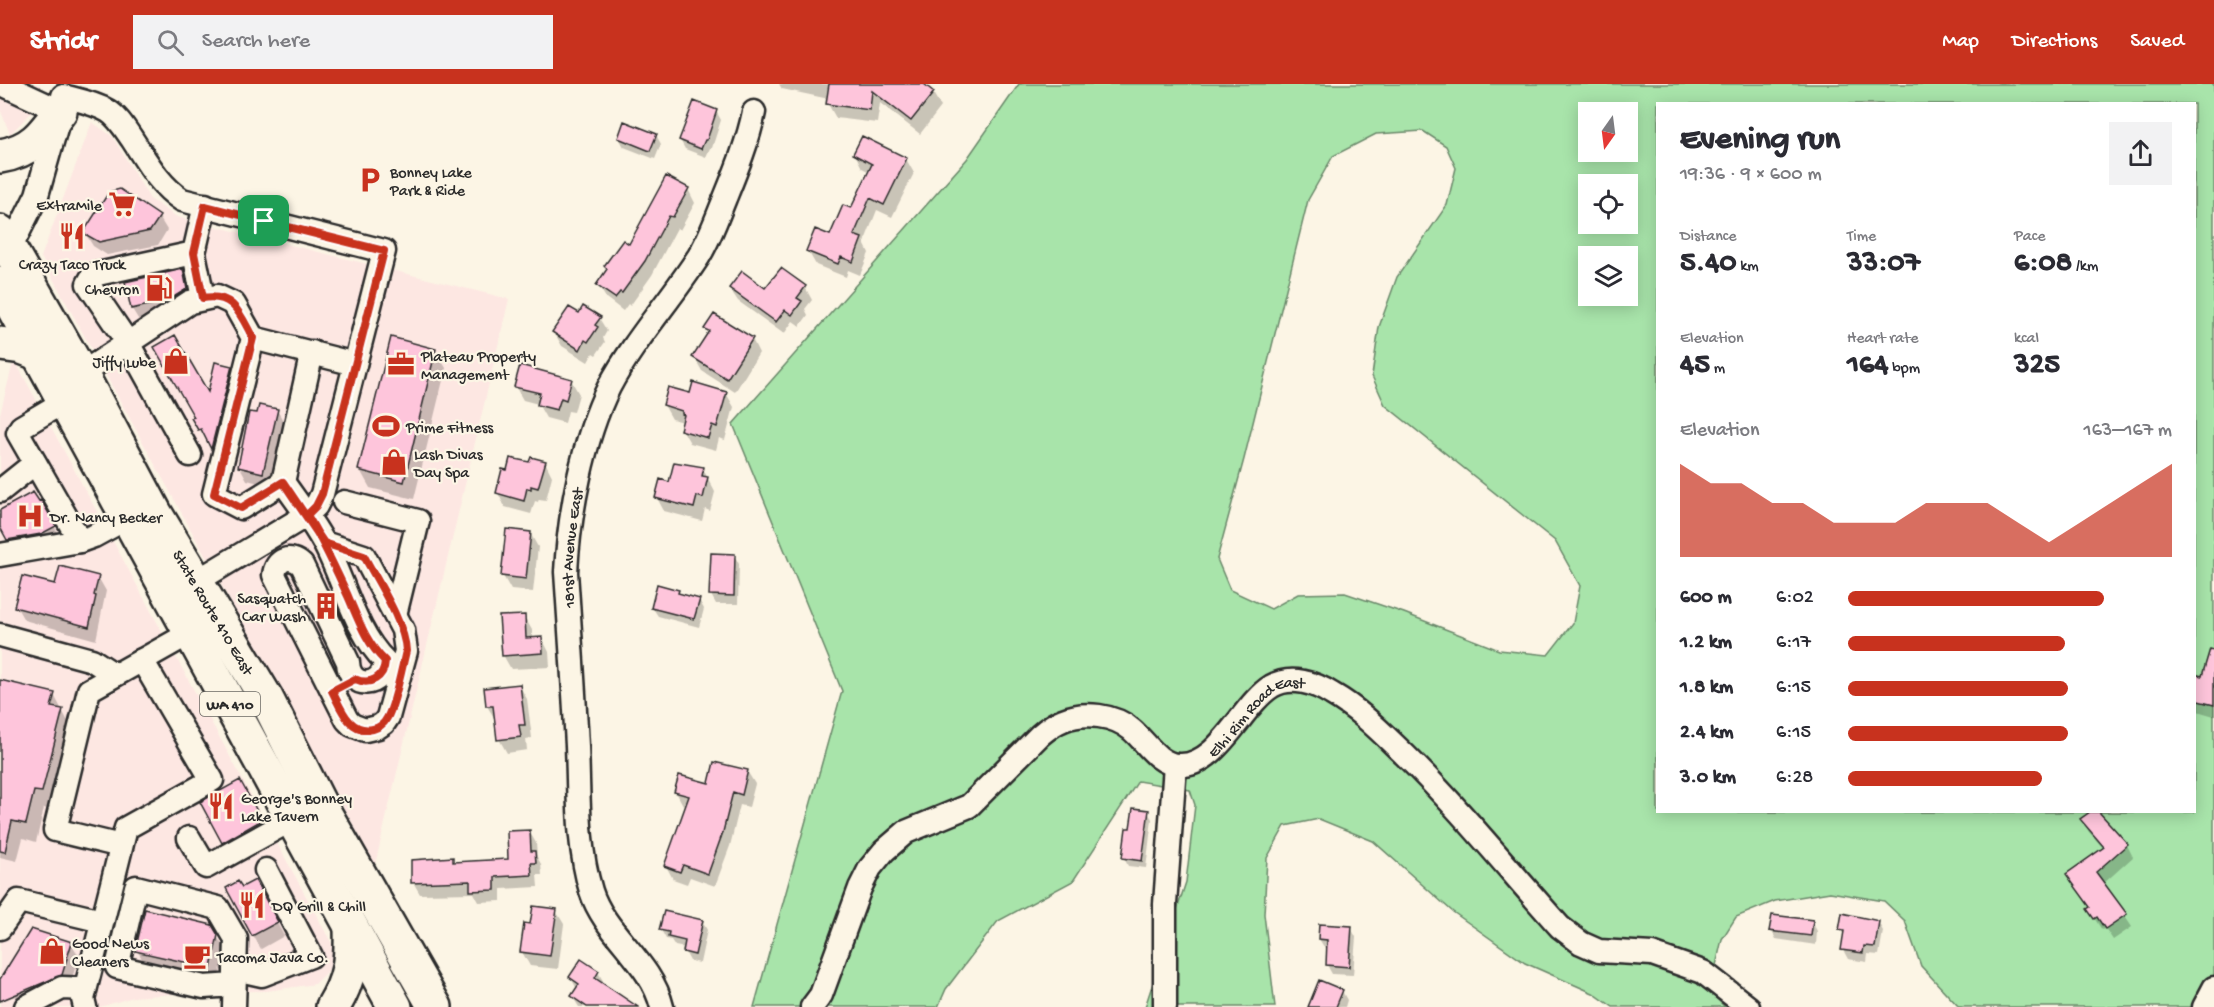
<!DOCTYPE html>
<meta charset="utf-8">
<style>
:root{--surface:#fff;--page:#f2f2f3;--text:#2b2b33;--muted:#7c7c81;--accent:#c8321e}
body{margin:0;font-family:"Gochi Hand",sans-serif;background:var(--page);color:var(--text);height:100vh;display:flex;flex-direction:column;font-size:22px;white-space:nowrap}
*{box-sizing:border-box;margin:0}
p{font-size:20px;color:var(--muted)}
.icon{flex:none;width:33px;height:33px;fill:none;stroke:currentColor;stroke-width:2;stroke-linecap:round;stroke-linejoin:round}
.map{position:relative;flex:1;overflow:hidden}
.sheet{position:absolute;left:1656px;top:18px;width:540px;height:711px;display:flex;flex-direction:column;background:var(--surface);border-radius:0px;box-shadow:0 3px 15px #0003}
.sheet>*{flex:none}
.needle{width:39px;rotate:194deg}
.fabs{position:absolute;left:1578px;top:18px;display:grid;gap:12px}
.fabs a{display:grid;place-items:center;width:60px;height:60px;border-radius:0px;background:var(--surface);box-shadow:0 3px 15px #0003;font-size:30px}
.pin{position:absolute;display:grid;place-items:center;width:51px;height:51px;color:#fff;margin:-26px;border-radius:12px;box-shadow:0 3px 9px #0006}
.round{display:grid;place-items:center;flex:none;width:63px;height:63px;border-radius:0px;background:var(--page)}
.head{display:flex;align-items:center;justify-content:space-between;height:102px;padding:0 24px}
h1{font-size:33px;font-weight:700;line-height:45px}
.figures{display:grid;grid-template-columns:repeat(3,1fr);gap:9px;height:102px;padding:6px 24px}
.figures div{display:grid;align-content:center}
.figures b{font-size:30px;font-weight:700}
.figures small{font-size:16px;font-weight:400}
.figures p{font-size:16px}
.chart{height:168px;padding:12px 24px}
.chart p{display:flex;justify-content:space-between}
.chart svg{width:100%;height:108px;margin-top:6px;fill:var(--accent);opacity:.7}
ul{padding:0 24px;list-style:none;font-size:20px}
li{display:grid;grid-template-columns:96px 72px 1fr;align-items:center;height:45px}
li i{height:15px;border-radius:8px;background:var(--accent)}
header{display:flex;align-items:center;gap:36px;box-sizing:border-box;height:84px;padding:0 30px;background:var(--accent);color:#fff}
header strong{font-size:28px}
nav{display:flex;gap:33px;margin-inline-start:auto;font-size:21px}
.search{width:420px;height:54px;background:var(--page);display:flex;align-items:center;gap:15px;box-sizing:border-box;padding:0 21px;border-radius:0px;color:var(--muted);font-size:22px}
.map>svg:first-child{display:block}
</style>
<header>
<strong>Stridr</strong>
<div class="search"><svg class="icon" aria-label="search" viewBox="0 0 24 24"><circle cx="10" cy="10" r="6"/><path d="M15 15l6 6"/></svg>Search here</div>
<nav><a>Map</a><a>Directions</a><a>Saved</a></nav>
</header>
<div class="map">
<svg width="2214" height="923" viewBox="0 0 2214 923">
<rect width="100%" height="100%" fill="#fcf5e5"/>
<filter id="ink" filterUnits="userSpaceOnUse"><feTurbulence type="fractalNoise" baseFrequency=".0167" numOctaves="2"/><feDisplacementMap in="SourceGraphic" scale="12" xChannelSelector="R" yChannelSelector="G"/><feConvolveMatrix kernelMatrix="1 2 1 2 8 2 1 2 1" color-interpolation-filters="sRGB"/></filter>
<g filter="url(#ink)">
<!-- built -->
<path fill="#fde7e2" d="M0,0H40L32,28L10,50L0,25Z
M92,38L112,52L150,115L177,133L509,215L375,781L41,173Z
M14,275L333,862V877L328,887L315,900L267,907L203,908L133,913L100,923H0V330Z"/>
<!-- green -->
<path fill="#a8e4aa" stroke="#6a886a" stroke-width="1.5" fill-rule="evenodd" d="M1019,0H2214V923H1959L1921,882L1905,837L1884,817L1830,808L1775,817L1736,833L1722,855L1710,908L1725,923H1613L1593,909L1525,879L1453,828L1373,757L1319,735L1285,742L1267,774L1264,830L1275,923H1145L1186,798L1195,721L1190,706L1138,697L1073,797L998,837L946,905L938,923H754L842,607L733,340L967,75ZM1658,20H2194V728H1658ZM1588,28H1628V68H1588ZM1423,47L1446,62L1456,84L1447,121L1397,193L1379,243L1372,292L1385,321L1555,457L1580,502L1573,539L1548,571L1499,566L1404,529L1345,509L1298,510L1271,525L1230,506L1217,475L1244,375L1308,116L1333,72L1376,50ZM1588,100H1628V140H1588ZM1588,172H1628V212H1588Z"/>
<!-- shadow -->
<path fill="#0003" d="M779,0H921L933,9L941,23L920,50L880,19L877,39L836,34L828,20L829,15L782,5Z
M716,27L721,36L712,64H710L706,73L685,65L680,56Z
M656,51L661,60L655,75L624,63L619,54Z
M855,70L906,75L914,89L892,133L877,126L864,159L869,169L860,191L848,186L846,193L816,181L808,167L831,153L852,126L870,88L862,84Z
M688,105L695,119L680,146L677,144L652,191L630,222L628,220L623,227L606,214L598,201L629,162Z
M159,133L167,146L158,161L107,171L93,162L85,149Z
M183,187L191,200L194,219L140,238L132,225L126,199Z
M805,203L812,216L805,225L808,231L800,242L793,237L784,250L738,217L730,205L766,206Z
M579,231L599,234L607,247L603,254L605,258L596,271L593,269L588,278L562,262L554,248Z
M706,245L752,255L759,269L735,308L702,287L694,273L709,249Z
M435,266L446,284L414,415L370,404L360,386Z
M231,283L238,295L218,374L193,335L208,311Z
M571,296L579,310L574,328L568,327L565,339L546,334L538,320L523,316L515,302Z
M726,309L734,323L725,356L719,354L716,366L690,359L682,345L684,338L672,335L664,321L691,311Z
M277,326L285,340L271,402L247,396L240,383L258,331Z
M545,378L552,392L546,416L539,415L538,418L535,417L531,430L505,423L498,409L530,380Z
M703,385L715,408L710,427L705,425L702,437L664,427L657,414L670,399Z
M41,418L62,456L16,469L0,440V427Z
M530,449L538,463L533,508L511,506L503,492Z
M734,471L739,480L738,520H716L711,511Z
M98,493L106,507L96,556L24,536L16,522L56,502Z
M678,507L681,512L699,516L704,525L699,543L658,532L652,523Z
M524,532L532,546V555L542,554L549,568L550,583L511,585L503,571Z
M2214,586V632L2194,626V592L2204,594Z
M0,597L54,611L72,645L52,726L44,724L36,758L23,754L17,777L0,773Z
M519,601L527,615L532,654L526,655L527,666L507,669L499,655L495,635L487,622Z
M747,687L755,700L749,723L740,721L730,762L715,802L690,793L687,800L673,795L666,782L687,722L683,721L676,708L710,701Z
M239,698L269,751L231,771L202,719Z
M1148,728L1152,735L1146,784L1128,782L1124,774L1131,746Z
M2092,728H2097L2127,761L2133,773L2103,800L2132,843L2113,856L2105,844L2102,846L2096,837L2089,825L2090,824L2068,791L2104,765L2089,748L2082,736Z
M529,747L536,759L537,773L541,780L542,791H537L538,803L501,805V817L479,818L474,809L420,810L413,798L452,775L455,779L510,777Z
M241,805L262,811L284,852L261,865L253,851Z
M556,827L564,840L558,885L530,882L522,868L531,841Z
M702,837L707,846L700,879L690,877L685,868V864L675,862L671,856L666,855L661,846Z
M1812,838L1817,847L1816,861L1776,855L1771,846Z
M1878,838L1883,847L1879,871L1868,870L1867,878L1848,875L1843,866L1845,853L1841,846Z
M211,842L225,866L218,897L145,880L137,866Z
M1351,844L1356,853L1353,891L1332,890L1327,881L1328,864L1324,863L1319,855Z
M71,859L79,872L69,904L21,923L5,890Z
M598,888L606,902L633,923H579L572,912L577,905L571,894Z
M1342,907L1347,916L1345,923H1311Z"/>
<!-- building -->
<path fill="#fec5db" stroke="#2b2b2b" stroke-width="1.5" d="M829,0H924L934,8L911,37L872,7L870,26L826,20Z
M694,17L717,26L707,56H705L701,65L679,56Z
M624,37L657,50L650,67L618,54Z
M862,52L907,74L884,121L870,114L854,151L862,154L853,178L841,173L838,180L806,167L815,145L830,151L843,121L851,124L872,80L853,70Z
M666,92L689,104L673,133L669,132L645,177L622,209L620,208L615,214L596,201L607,185L604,182L623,156L629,160Z
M120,105L160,132L150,147L99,158L83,149L109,108Z
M781,184L806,202L797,214L802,217L792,231L785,226L776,238L729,204L742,187L765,204Z
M183,185L187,205L167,217L131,225L125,198Z
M583,222L601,233L595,241L598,243L588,258L585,256L580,266L552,248L569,223L579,229Z
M714,230L753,254L727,295L692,273L709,247L704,245Z
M175,251L208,308L215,278L232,282L211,365L201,345L198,346L191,334L194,333L154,263Z
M391,253L436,265L404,398L358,386Z
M520,281L572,295L566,316L561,314L557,326L537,321L540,309L514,303Z
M693,298L727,308L717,343L712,341L708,354L680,346L684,331L682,330V327L663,321L668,303L690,309Z
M259,321L278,325L263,389L238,383L249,328L257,329Z
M531,373L546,377L538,404L531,402V405L527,404L524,417L496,409L502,385L507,386L510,374L529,378Z
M674,378L704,383L702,392L708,393L703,414L697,412L694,424L655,414L660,395L669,398Z
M33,408L39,417L41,416L56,442L41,450L7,456L0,443V426Z
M506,445L531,448L526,495L501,492Z
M711,469L735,470L734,512L709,511Z
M60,482L99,492L94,511L96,512L89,543L14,523L22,492L55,500Z
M657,500L679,506L678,509L700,515L694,535L651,524Z
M525,531L526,554L542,553L543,569L502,572L499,532Z
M2210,565L2214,566V621L2194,616V590L2202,592Z
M0,596L55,609L51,623L63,625L42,708L34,707L26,740L12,737L5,768L0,767Z
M520,600L525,641H519L521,653L497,656L493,622H486L484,604Z
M714,678L748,686L742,711L733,708L723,748L708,790L683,781L680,788L664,782L689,712L674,708L679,691L709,699Z
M240,696L262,736L222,759L200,718Z
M1133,724L1149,726L1142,777L1122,774L1126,744H1130Z
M2090,728H2099L2128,760L2096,788L2127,830L2105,845L2097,833L2094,835L2087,825L2090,823L2066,790L2104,763L2080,735Z
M530,746L531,767H535L536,779H531L532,791L495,793V806L470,807V797L411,799V776L453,773V778L508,775L507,747Z
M255,796L278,838L252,852L226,804L238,797L242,803Z
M533,822L557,825L550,872L520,868L524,839L530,840Z
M145,825L212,841L218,851L211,884L135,867Z
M664,827L703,836L695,871L683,868L685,857L668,853L669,848L659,846Z
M1842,829L1879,837L1875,863L1864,862L1863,869L1841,866L1844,847L1839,846Z
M1772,831L1813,836L1811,852L1769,847Z
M1319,840L1352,842L1349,883L1326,881L1327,856L1318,855Z
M31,845L72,858L62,891L0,917V895Z
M581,875L599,887L595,894L638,923H587L571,912L579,900L569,893Z
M1319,896L1343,906L1336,923H1308Z"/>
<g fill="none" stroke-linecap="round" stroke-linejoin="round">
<defs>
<g id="minor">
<path d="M2,0L60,27"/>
<path d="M63,12C78,16 94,19 108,27C118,33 125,45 132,55C147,78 159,101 182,116L384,167L322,410L316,422L307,431L197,497"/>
<path d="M205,121L194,169L93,191L88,200L128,259L190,218L217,212L234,220L253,254L214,410L241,424L283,398L312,268"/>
<path d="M194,169L203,214"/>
<path d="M3,171L10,165L37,111L58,37"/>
<path d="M253,254L355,280"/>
<path d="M81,290L128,259L190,371"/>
<path d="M65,317L21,343L18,349L80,457"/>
<path d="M283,398C297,418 312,437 324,459C344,496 355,548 385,577C384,605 349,606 348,578L302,481C290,470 276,475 274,491L347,636L352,641L365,646L378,643L384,639L388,633L406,567L403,546L364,472L324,459"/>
<path d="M0,407L35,379"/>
<path d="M344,418L418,437L395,531"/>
<path d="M0,471L80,457L94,452L129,433"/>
<path d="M0,551L92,576L115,591"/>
<path d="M189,754L206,783L293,735"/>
<path d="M121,762L55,746L89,606L192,548"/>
<path d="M0,844L19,817L102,837"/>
<path d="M235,885L262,891L311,872L266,786"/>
<path d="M26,923L62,904L85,905"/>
<path d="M85,923L83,915L126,744L212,696L142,576"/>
<path d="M234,923L236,855L218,824L136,803L117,883L204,903L234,901"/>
<path id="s1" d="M662,923C651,877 605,851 591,807C577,761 579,709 577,662C574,604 570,546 566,488C569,431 583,355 609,303C634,256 670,217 699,172C710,154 717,134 725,114C736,87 748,58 754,28"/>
<path id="s2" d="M812,923L821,911L860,804L870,784L884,767L906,748L969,722L1040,651C1047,645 1055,639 1063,636C1084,627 1115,631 1132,646C1146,658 1158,680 1178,681C1218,684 1241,621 1272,602C1291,591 1315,599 1332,610C1360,626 1382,649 1405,671C1460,725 1509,786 1560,843L1581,859L1599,867L1652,870L1703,888L1748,923"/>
<path d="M1165,923V820L1175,681"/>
<path d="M2204,923L2214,904"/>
</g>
<g id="highway">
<path d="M0,72C31,67 43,51 60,27"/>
<path id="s3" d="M0,148L81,290L155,429L266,614L321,723L435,923"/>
<path d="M0,199L395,923"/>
<path d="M0,260L22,263L40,270"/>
<path d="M333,923C350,895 352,876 351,844"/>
</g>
</defs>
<!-- minor casing -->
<use href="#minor" stroke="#2b2b2b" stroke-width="27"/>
<!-- highway casing -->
<use href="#highway" stroke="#2b2b2b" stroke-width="38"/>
<!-- minor -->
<use href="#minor" stroke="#fcf5e5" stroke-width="22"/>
<!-- highway -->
<use href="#highway" stroke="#fcf5e5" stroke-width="33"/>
</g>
</g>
<g fill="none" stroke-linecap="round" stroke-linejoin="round" filter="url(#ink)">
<defs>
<path id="route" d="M264,137L205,122L194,169L203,214C234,209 240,230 253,254L214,410L241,424L283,398L324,459L364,472C377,497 405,539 406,567C402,583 395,621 387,634C384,640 378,644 373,645C349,650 341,624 332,607L355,595C370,602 384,594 385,577C366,559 358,535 348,512C335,484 323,457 307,431L316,422L322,410L384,167L264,137"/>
</defs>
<!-- route casing -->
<use href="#route" stroke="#fff" stroke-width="12"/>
<!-- route -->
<use href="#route" stroke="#c8321e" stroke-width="8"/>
</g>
<!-- icons -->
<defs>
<symbol id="parking-bare" viewBox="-9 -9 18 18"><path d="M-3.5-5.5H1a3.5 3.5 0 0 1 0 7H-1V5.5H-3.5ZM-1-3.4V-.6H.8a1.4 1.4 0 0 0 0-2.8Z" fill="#c8321e" stroke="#fcf5e5" stroke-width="2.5" paint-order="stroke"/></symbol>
<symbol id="supermarket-bare" viewBox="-9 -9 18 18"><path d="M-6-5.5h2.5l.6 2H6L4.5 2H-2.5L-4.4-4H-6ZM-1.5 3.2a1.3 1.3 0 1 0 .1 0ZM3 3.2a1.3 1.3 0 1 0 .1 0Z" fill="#c8321e" stroke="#fcf5e5" stroke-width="2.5" paint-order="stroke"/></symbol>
<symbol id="restaurant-bare" viewBox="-9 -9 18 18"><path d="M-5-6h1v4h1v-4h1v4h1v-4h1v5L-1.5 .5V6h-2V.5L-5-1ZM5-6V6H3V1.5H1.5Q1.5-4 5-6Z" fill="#c8321e" stroke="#fcf5e5" stroke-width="2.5" paint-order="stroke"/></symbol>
<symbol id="fuel-bare" viewBox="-9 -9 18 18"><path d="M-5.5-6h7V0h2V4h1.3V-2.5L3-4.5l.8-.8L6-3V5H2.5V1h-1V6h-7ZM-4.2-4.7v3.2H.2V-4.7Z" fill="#c8321e" stroke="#fcf5e5" stroke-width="2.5" paint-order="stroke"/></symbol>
<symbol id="shop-bare" viewBox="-9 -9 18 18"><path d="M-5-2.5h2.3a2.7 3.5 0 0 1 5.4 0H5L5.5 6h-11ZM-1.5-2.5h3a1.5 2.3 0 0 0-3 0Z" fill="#c8321e" stroke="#fcf5e5" stroke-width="2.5" paint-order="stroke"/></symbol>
<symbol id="office-bare" viewBox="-9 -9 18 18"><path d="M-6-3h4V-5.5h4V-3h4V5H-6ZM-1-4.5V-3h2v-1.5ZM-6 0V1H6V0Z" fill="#c8321e" stroke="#fcf5e5" stroke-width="2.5" paint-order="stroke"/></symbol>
<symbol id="stadium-bare" viewBox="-9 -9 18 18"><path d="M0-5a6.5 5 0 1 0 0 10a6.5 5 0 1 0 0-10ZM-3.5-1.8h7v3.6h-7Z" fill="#c8321e" stroke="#fcf5e5" stroke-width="2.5" paint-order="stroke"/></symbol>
<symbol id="hospital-bare" viewBox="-9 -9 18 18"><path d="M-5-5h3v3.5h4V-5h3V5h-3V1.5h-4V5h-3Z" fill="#c8321e" stroke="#fcf5e5" stroke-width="2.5" paint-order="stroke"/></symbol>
<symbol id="building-bare" viewBox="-9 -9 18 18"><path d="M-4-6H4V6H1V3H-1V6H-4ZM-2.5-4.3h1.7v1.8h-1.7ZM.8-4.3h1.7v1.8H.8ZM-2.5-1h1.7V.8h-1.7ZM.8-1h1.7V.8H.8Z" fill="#c8321e" stroke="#fcf5e5" stroke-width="2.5" paint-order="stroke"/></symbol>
<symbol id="cafe-bare" viewBox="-9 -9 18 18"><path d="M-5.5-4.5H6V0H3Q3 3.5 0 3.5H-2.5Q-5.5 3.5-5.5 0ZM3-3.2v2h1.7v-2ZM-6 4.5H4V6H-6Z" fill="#c8321e" stroke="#fcf5e5" stroke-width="2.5" paint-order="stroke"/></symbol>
</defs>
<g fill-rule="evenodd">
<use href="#parking-bare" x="351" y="77" width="38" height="38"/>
<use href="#supermarket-bare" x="103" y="101" width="38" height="38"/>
<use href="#restaurant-bare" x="53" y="133" width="38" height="38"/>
<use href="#fuel-bare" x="140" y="185" width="38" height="38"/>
<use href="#shop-bare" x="157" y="258" width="38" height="38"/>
<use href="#office-bare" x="382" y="261" width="38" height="38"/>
<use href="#stadium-bare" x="367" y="323" width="38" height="38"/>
<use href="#shop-bare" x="375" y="359" width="38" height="38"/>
<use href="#hospital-bare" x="11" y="413" width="38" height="38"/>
<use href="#building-bare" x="307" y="503" width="38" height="38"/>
<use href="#restaurant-bare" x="202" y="703" width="38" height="38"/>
<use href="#restaurant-bare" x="233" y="802" width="38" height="38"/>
<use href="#shop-bare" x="33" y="848" width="38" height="38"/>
<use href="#cafe-bare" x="178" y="853" width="38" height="38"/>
</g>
<g text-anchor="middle" stroke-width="4.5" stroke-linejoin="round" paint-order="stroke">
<!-- shield labels -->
<rect fill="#fcf5e5" stroke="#6a6863" stroke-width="1.5" x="200" y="608" width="60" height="24" rx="4.5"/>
<g font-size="15" font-weight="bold" fill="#2b2b2b">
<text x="230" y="625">WA 410</text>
</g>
<!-- poi labels -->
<g font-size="16" fill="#2b2b2b" stroke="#fcf5e5" text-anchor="start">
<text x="390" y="93">Bonney Lake<tspan x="390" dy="18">Park &amp; Ride</tspan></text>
<text x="102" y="126" text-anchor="end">ExtraMile</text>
<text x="72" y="185" text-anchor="middle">Crazy Taco Truck</text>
<text x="139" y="210" text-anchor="end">Chevron</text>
<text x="421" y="277">Plateau Property<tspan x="421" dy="18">Management</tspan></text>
<text x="156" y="283" text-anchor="end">Jiffy Lube</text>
<text x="406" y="348">Prime Fitness</text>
<text x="414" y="375">Lash Divas<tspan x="414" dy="18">Day Spa</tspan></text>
<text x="50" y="438">Dr. Nancy Becker</text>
<text x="306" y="519" text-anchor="end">Sasquatch<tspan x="306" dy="18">Car Wash</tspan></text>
<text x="241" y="719">George's Bonney<tspan x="241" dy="18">Lake Tavern</tspan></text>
<text x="272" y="827">DQ Grill &amp; Chill</text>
<text x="72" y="864">Good News<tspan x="72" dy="18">Cleaners</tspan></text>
<text x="217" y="878">Tacoma Java Co.</text>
</g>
<!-- street labels -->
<g font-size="16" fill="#2b2b2b" stroke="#fcf5e5">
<text dy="6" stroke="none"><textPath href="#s1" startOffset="482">181st Avenue East</textPath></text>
<text dy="6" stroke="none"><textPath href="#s3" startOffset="436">State Route 410 East</textPath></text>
<text dy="6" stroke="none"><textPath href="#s2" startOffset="628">Elhi Rim Road East</textPath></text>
</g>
</g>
</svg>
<div class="fabs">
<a><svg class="needle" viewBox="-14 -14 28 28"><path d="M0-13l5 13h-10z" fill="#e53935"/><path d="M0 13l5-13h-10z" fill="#7c7c81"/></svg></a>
<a><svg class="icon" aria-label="locate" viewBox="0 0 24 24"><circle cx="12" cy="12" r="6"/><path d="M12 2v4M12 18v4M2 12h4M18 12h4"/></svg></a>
<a><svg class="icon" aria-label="layers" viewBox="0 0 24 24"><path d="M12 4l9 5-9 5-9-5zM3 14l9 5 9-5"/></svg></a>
</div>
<div class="pin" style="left:264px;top:137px;background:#1e9e55"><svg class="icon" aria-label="arrive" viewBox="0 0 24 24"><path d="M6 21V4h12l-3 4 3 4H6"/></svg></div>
<section class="sheet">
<div class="head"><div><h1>Evening run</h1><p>19:36 · 9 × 600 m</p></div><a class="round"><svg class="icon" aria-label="share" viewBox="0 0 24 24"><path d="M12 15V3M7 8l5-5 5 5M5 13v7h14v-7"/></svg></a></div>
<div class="figures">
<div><p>Distance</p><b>5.40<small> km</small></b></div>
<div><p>Time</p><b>33:07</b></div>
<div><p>Pace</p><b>6:08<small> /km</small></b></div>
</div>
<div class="figures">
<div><p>Elevation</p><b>45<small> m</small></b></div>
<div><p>Heart rate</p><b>164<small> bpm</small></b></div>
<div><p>kcal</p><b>325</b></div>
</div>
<div class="chart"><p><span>Elevation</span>163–167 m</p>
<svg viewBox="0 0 160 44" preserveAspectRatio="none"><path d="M0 44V6L10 14L20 14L30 22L40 22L50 30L60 30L70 30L80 22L90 22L100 22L110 30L120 38L130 30L140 22L150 14L160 6V44z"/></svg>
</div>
<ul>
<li><b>600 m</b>6:02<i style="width:79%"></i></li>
<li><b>1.2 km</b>6:17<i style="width:67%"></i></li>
<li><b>1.8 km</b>6:15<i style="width:68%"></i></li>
<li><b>2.4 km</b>6:15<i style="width:68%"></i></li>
<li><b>3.0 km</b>6:28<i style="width:60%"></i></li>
</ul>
</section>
</div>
